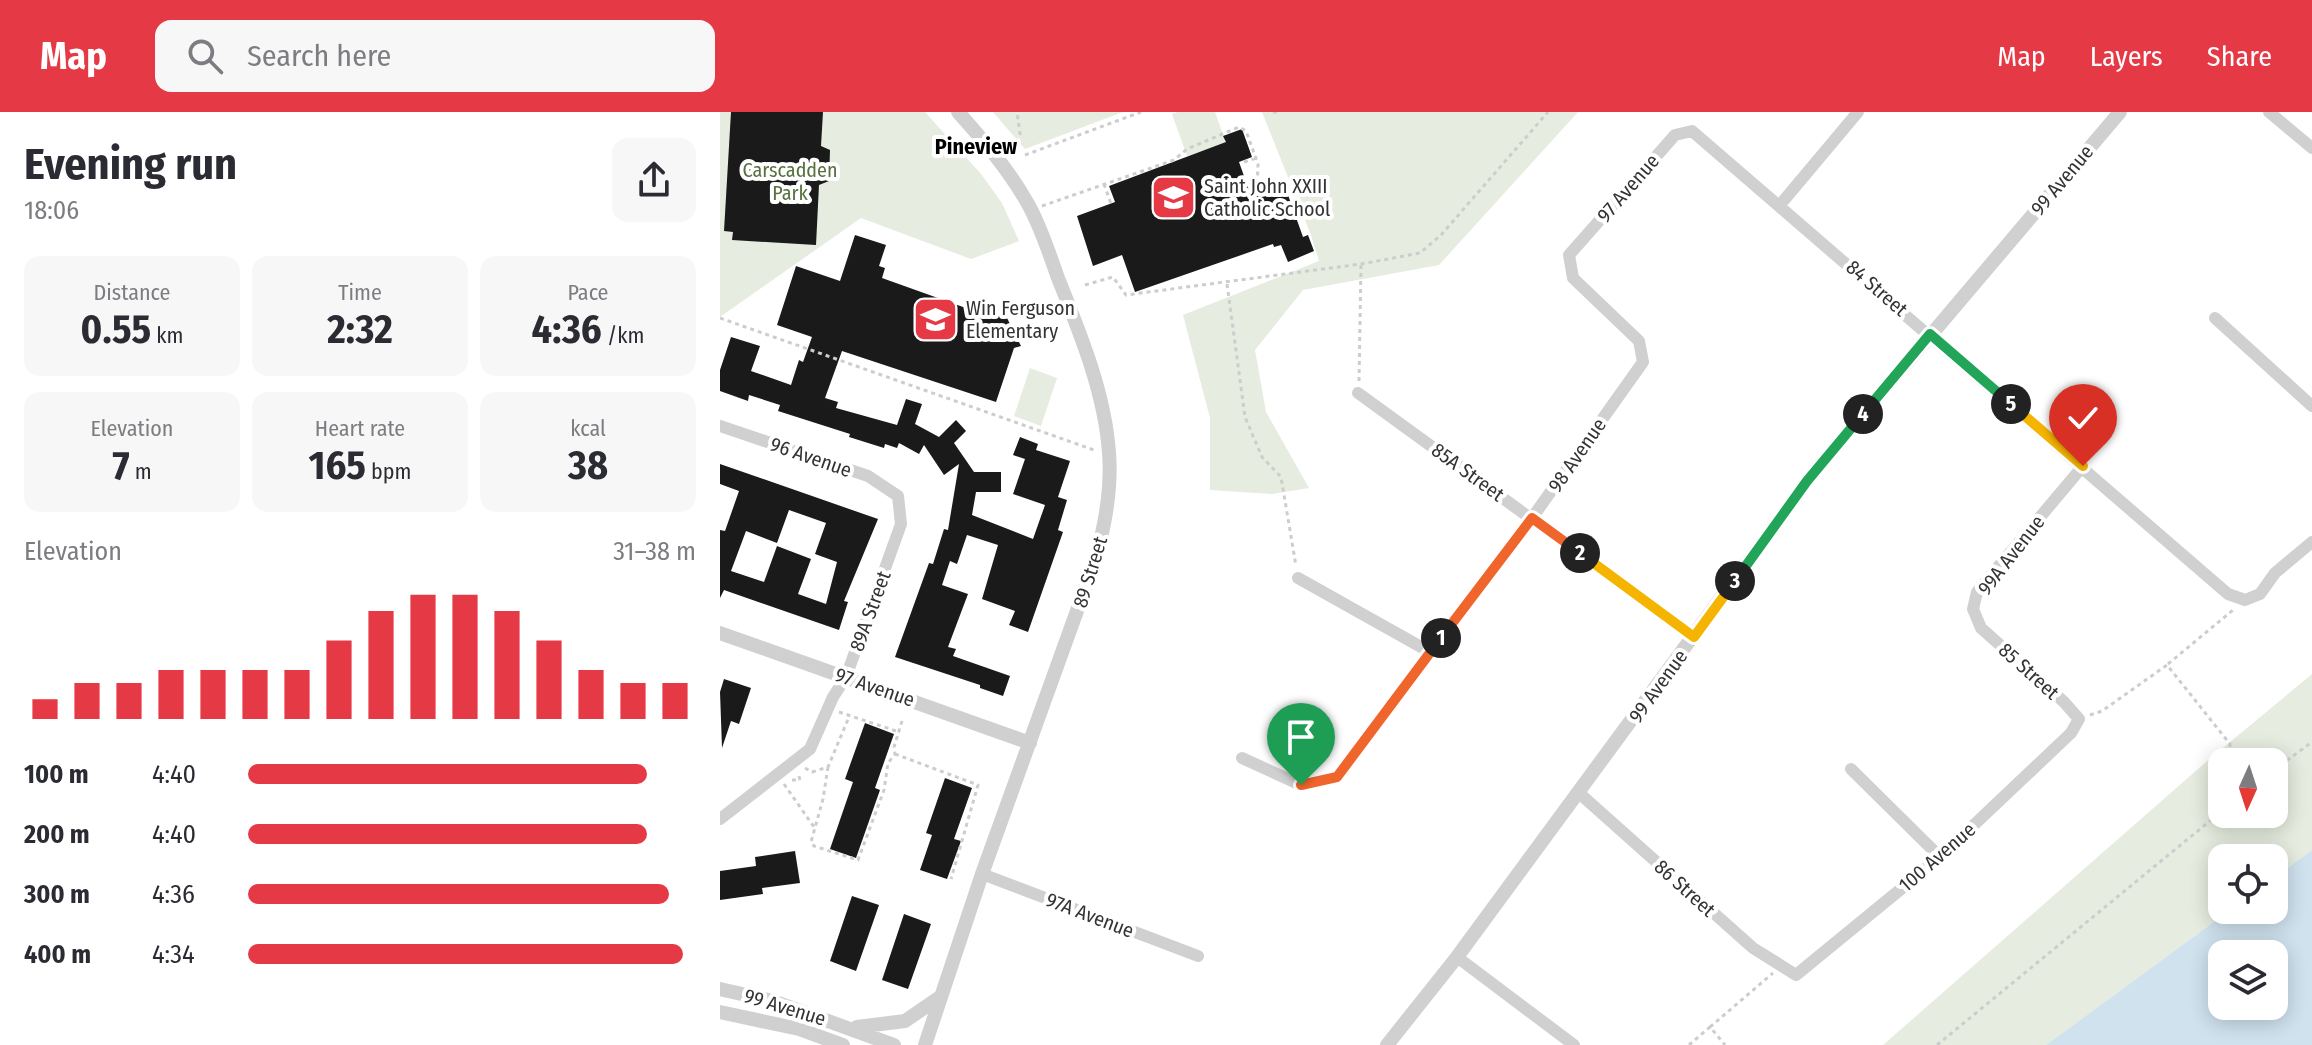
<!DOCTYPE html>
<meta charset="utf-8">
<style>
:root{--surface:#fff;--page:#f7f7f7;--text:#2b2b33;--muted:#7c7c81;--accent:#e63946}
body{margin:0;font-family:"Fira Sans Condensed",sans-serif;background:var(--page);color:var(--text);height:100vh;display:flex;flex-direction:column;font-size:30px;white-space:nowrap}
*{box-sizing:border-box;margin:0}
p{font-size:26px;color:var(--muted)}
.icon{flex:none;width:44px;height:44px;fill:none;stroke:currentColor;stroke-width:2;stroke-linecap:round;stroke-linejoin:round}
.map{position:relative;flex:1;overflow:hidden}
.panel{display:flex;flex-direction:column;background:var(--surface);width:720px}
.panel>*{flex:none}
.needle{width:52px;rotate:183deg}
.buttons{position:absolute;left:1488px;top:636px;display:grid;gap:16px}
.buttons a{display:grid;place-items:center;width:80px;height:80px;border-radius:16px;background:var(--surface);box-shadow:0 4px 20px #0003;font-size:40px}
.pin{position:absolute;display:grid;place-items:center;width:68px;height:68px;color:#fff;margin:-82px -34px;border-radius:50% 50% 50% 0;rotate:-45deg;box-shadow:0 0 8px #0007}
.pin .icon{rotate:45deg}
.km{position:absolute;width:40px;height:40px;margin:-20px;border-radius:50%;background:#222;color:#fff;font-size:22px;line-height:40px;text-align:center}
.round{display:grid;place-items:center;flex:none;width:84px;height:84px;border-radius:16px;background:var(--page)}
.headline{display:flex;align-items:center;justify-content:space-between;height:136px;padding:0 24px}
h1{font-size:44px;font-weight:700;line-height:60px}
.metrics{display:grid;grid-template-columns:repeat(3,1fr);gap:12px;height:136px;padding:8px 24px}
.metrics div{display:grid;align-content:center;border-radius:16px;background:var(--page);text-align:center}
.metrics b{font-size:40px;font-weight:700}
.metrics small{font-size:22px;font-weight:400}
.metrics p{font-size:22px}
.chart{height:224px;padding:16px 24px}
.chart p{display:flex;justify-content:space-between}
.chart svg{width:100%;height:144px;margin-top:8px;stroke:var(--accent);stroke-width:6}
ul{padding:0 24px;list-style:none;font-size:26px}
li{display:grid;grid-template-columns:128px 96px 1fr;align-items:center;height:60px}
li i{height:20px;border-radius:10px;background:var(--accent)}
header{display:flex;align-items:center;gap:48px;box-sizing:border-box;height:112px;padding:0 40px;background:var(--accent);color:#fff}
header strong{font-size:38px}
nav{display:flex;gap:44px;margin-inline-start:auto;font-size:28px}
.search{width:560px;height:72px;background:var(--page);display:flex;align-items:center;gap:20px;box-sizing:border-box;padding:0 28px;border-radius:16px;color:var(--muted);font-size:30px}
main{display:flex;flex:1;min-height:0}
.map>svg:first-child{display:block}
</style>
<header>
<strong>Map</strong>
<div class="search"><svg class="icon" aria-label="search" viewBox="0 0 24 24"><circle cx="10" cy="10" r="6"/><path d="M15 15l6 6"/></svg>Search here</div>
<nav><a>Map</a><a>Layers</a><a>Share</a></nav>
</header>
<main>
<section class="panel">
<div class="headline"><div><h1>Evening run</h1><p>18:06</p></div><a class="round"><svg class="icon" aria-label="share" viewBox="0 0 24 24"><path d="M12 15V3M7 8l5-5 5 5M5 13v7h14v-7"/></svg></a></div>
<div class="metrics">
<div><p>Distance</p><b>0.55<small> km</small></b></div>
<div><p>Time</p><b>2:32</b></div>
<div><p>Pace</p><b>4:36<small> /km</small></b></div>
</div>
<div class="metrics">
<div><p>Elevation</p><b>7<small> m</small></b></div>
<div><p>Heart rate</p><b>165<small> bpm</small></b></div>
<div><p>kcal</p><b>38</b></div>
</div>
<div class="chart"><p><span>Elevation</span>31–38 m</p>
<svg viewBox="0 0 160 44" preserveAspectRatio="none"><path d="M5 44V38M15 44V33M25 44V33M35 44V29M45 44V29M55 44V29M65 44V29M75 44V20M85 44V11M95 44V6M105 44V6M115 44V11M125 44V20M135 44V29M145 44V33M155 44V33"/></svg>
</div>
<ul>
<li><b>100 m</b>4:40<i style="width:89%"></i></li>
<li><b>200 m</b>4:40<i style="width:89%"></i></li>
<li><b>300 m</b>4:36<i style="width:94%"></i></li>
<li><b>400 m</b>4:34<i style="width:97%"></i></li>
</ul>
</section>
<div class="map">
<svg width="1592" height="933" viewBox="0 0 1592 933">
<rect width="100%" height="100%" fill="#fff"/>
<!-- green -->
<path fill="#e6ecdf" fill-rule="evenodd" d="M0,0H205L261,62L282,91L299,129L251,147L141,106L0,205Z
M273,0H403L305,37Z
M458,0H495L506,31L467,44L452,2Z
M542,0H858L719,153L583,178L535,238L546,300L589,376L552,382L490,378V306L463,203L599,149L591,123Z
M310,256L337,266L321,314L294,304Z
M1592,562V738L1554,766V746H1502V798H1510L1326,933H1163L1486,650ZM1502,650H1554V702H1502Z"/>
<!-- water -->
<path fill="#cfe2ee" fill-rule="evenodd" d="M1592,738V933H1326L1510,798H1554V766ZM1502,842H1554V894H1502Z"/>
<!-- building -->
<path fill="#1a1a1a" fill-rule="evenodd" d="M11,0H103L101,34L110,38L109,69L99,73L96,133L12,128L13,120L4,119Z
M522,17L532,45L519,50L530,81L563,69L583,125L588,123L594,139L568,150L561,133L554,135L553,132L415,180L402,143L373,154L357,104L395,90L389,74L506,30L503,24Z
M135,123L166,133L159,154L165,156L162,166L271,205L284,200L301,234L294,236L276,290L122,239L105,286L118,290L116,296L177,313L186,287L202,292L195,312L219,325L236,308L246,319L234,331L254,360H281V380H256L252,403L313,427L325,393L293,382L305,347L293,343L300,325L318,332L316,338L350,349L338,385L347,388L338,418L343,420L308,520L289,513L295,499L262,487L278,433L247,423L237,452L230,449L222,473L248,482L228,535L236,537L233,544L290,564L283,584L260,576V573L175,545L209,451L213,452L224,417L228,418L239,352L224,363L204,333L199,342L179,331L177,336L165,332L164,336L129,325L130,322L58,299L60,293L29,283L28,289L0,279V258L11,225L40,234L31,259L71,273L79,248L83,250L92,225L57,213L76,154L120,169Z
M0,352L158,407L124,489L128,490L119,518L4,478L0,486V418L5,419L19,379L0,372ZM69,398L106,411L95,442L117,450L106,492L78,482L91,447L57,434L44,470L11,459L26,419L57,431Z
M4,567L31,576L19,612L11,609L2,636L0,580Z
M145,611L174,622L155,676L160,678L136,746L110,737L133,670L125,667Z
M225,666L252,676L234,727L241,729L227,767L200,758L212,723L206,721Z
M75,739L80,771L42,776L43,782L0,788V759L36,754L35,745Z
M132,784L159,793L136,859L110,849Z
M184,802L211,812L188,877L162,868Z"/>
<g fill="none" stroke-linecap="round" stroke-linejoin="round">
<!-- path -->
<path stroke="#cdcdcd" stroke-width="3" stroke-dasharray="4 4" stroke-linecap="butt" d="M553,0H561
M296,30L300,22L297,0
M305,43L421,0
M524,50L536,46
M384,72L391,92
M322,94L454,48L467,37L519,15L526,19L538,52L537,77
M507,172L525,305L542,345L561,365L576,454
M365,173L393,165L406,183L641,152L700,141L721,123L828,0
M0,206L374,338
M639,269L641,153
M1448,552L1513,498
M119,600L176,619
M1370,603L1382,599L1447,553L1510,632V639L1505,650
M175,642L258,673L231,767
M108,655L103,687L91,730L94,734L138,748L164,678L168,651L175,642L174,635L182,609
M85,656L92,660L108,655L129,605
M1554,658L1592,630
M1502,660V666
M72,668H80L78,661
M64,672L94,715
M990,915L1053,861
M969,933L990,915L1005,933
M1217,933L1502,699"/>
<!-- minor -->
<path stroke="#d0d0d0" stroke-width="12" d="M1549,0L1592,36
M1060,93L1138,0
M1495,206L1592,294
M638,281L974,525
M0,314L148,364L178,384L181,412L126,565L113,585L90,637L0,707
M578,466L710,540
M522,646L581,673L617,665L812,406L923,250L919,229L853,166L849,143L955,23L972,19L1508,482L1525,488L1540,482L1555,461L1592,430
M1131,657L1220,745
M859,681L1033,836L1076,863L1220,745L1351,621L1359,607L1344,590L1261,516L1253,497L1257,480L1363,354
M262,762L478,844
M737,845L854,933"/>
<!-- tertiary -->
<path stroke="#d0d0d0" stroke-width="14" d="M0,521L310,631
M0,877L53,889L174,933
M0,900L79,917L123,933
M137,915L185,909L220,885
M205,933L262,762L375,449C385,414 392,378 389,341C385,281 360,221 338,166C329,141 321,115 308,92C289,58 264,29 238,0
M667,933L737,845L1087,369L1400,0"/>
</g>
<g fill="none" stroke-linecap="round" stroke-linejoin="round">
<defs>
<path id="split-1" d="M581,673L617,665L721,526"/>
<path id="split-2" d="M721,526L812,406L860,441"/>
<path id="split-3" d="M860,441L974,525L1015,469"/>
<path id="split-4" d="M1015,469L1087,369L1143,302"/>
<path id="split-5" d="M1143,302L1210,222L1291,292"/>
<path id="split-6" d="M1291,292L1363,354"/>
</defs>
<!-- split-1 casing -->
<use href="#split-1" stroke="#fff" stroke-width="16"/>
<!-- split-2 casing -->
<use href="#split-2" stroke="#fff" stroke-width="16"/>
<!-- split-3 casing -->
<use href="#split-3" stroke="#fff" stroke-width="16"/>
<!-- split-4 casing -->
<use href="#split-4" stroke="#fff" stroke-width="16"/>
<!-- split-5 casing -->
<use href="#split-5" stroke="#fff" stroke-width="16"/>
<!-- split-6 casing -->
<use href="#split-6" stroke="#fff" stroke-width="16"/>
<!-- split-1 -->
<use href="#split-1" stroke="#f0652b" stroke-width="10"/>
<!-- split-2 -->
<use href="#split-2" stroke="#f0652b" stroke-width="10"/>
<!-- split-3 -->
<use href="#split-3" stroke="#f5b400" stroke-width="10"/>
<!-- split-4 -->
<use href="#split-4" stroke="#22a559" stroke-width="10"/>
<!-- split-5 -->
<use href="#split-5" stroke="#22a559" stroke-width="10"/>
<!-- split-6 -->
<use href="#split-6" stroke="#f5b400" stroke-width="10"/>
</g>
<!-- icons -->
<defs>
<symbol id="school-square" viewBox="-11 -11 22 22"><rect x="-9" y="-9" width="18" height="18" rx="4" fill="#e63946" stroke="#fff"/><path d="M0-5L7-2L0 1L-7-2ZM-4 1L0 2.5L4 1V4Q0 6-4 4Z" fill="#fff"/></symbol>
</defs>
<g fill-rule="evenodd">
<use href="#school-square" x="428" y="60" width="51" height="51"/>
<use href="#school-square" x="190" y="182" width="51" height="51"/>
</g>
<g text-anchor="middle" stroke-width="8" stroke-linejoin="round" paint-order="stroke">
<!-- park labels -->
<g font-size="20" fill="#56703f" stroke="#fff">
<text x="70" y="65">Carscadden<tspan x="70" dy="23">Park</tspan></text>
</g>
<!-- street labels -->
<g font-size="20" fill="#333" stroke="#fff">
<text transform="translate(1342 68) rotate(-50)" y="7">99 Avenue</text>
<text transform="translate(908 76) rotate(-49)" y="7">97 Avenue</text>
<text transform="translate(1157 176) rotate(41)" y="7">84 Street</text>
<text transform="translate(857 343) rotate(-55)" y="7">98 Avenue</text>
<text transform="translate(91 345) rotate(19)" y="7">96 Avenue</text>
<text transform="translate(748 360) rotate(36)" y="7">85A Street</text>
<text transform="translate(1291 443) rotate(-52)" y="7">99A Avenue</text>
<text transform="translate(370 460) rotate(-73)" y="7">89 Street</text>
<text transform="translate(150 499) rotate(-70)" y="7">89A Street</text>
<text transform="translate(1309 559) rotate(42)" y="7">85 Street</text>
<text transform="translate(938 574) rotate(-54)" y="7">99 Avenue</text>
<text transform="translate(155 575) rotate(19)" y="7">97 Avenue</text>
<text transform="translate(1217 745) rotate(-41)" y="7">100 Avenue</text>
<text transform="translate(965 776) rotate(42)" y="7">86 Street</text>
<text transform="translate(370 803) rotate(21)" y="7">97A Avenue</text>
<text transform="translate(65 895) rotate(17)" y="7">99 Avenue</text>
</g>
<!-- poi labels -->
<g font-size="20" fill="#333" stroke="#fff" text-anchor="start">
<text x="484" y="81">Saint John XXIII<tspan x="484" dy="23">Catholic School</tspan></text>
<text x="246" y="203">Win Ferguson<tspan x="246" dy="23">Elementary</tspan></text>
</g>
<!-- neighbourhood labels -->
<g font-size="22" font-weight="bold" fill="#000" stroke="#fff">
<text x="256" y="42">Pineview</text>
</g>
</g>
</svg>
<div class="buttons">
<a><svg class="needle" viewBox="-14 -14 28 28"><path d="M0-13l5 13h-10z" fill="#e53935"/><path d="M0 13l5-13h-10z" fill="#7c7c81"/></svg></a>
<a><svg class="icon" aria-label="locate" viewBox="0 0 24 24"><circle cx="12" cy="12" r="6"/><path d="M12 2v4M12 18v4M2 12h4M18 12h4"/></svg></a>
<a><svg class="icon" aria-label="layers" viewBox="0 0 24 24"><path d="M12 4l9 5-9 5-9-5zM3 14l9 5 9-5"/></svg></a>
</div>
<div class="pin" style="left:581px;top:673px;background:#1e9e55"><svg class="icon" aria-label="arrive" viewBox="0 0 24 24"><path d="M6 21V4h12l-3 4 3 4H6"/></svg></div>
<div class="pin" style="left:1363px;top:354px;background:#d93025"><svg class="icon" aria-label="check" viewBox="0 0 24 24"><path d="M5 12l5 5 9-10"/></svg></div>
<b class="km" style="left:721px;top:526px">1</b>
<b class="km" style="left:860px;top:441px">2</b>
<b class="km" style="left:1015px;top:469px">3</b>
<b class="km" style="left:1143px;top:302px">4</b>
<b class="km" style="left:1291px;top:292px">5</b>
</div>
</main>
